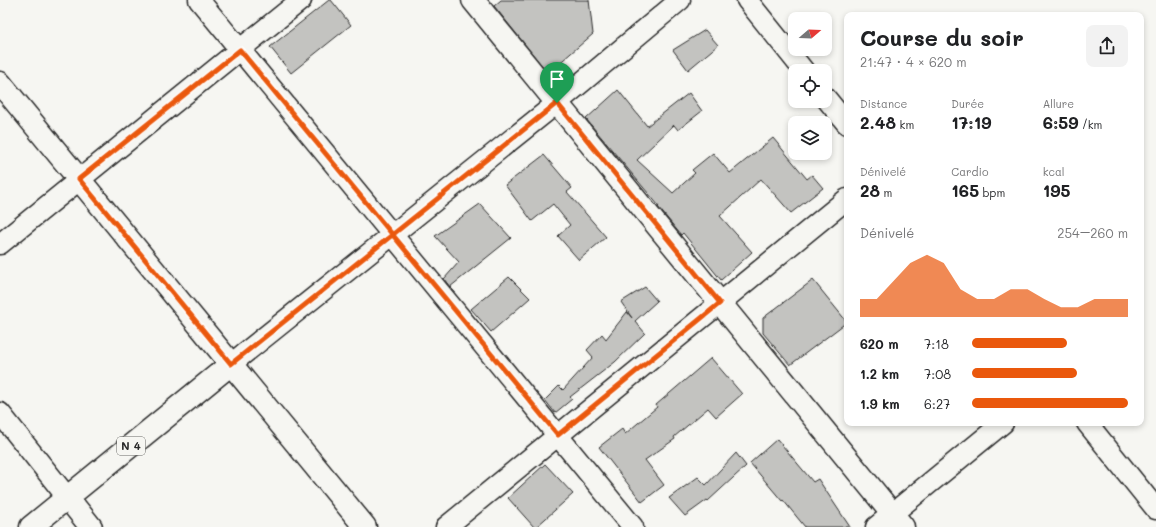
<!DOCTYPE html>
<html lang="fr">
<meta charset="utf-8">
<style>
:root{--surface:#fff;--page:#f2f2f2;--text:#202124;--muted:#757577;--accent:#ea580c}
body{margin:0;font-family:Mali,sans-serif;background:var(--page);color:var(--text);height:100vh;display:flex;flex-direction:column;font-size:15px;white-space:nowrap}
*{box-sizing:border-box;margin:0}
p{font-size:13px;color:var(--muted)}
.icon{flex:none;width:22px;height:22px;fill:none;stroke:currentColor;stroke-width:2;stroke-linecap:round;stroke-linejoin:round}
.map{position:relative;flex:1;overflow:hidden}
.details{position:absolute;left:844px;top:12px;width:300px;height:414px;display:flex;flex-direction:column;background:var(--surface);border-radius:8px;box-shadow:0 2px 6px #0003}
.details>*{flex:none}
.needle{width:26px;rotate:71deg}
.fabs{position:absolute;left:788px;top:12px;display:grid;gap:8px}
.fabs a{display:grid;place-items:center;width:44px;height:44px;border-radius:8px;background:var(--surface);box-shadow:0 2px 6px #0003;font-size:20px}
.pin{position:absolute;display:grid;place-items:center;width:34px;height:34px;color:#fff;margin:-41px -17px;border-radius:50% 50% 50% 0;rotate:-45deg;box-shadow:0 0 4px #0007}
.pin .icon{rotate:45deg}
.round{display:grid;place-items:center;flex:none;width:42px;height:42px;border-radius:8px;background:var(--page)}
.summary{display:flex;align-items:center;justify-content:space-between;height:68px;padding:0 16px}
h1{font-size:22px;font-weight:800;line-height:30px}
.stats{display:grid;grid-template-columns:repeat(3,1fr);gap:6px;height:68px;padding:4px 16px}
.stats div{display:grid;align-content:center}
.stats b{font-size:17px;font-weight:800}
.stats small{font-size:11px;font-weight:400}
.stats p{font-size:11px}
.chart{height:112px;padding:8px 16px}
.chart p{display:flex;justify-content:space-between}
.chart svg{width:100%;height:72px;margin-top:4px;fill:var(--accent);opacity:.7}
ul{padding:0 16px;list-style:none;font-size:13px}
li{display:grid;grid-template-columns:64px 48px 1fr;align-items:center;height:30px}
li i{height:10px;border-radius:5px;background:var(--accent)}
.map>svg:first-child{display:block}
</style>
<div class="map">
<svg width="1156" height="527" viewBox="0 0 1156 527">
<rect width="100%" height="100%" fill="#f6f6f2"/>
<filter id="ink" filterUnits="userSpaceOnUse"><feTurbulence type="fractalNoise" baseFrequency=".025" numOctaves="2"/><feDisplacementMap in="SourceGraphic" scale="8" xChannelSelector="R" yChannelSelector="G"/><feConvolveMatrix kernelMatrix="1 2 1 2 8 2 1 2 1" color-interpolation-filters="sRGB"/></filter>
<g filter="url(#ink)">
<!-- building -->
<path fill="#c3c3c0" stroke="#2b2b2b" d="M329,0H331L351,25L291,73L270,47Z
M501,0H589L593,34L548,73L494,6Z
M705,30L718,45L688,70L673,50Z
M618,90L647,126L689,93L702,111L678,130L674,125L637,160L673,193L695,173L692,170L713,153L730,173L773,138L807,179L812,175L823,188L791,213L761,179L720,216L752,252L721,280L683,233L681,235L658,207L659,206L586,119Z
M544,155L572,188L567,192L606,237L579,260L558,236L570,225L553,204L532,221L505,185Z
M480,204L511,238L450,287L444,279L459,262L435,236Z
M509,277L530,298L491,332L471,309Z
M813,280L847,322L790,365L763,333V318Z
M645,287L657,301L635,321L645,333L615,362L570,397L572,399L555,413L545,400L559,386L563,390L593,357L587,350L602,334L606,339L627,312L632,318L621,302Z
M711,358L742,394L716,417L708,408L674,437L675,439L645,460L664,485L642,502L599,447L622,429L625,434L657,407L656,405Z
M777,439L813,482L818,479L850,527H805L783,500L782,501L750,463Z
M736,453L746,466L708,501L707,500L685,516L669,498L698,477L706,485Z
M545,464L573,494L536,527H534L508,498Z"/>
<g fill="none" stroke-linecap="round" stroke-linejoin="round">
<defs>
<path id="minor" d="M199,0L633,527
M747,0L804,71
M825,97L847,124
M0,244L301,0
M231,364L557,103L680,0
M0,413L67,497
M1087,423L1156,509
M446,527L847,199
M876,527L1003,423"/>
<path id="tertiary" d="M473,0L903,527"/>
<path id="primary" d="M0,83L365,527
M67,497L91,527
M31,527L231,364"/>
</defs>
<!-- minor casing -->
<use href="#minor" stroke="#2b2b2b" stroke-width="23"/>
<!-- tertiary casing -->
<use href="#tertiary" stroke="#2b2b2b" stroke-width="25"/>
<!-- primary casing -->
<use href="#primary" stroke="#2b2b2b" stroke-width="25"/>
<!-- minor -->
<use href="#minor" stroke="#f6f6f2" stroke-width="20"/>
<!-- tertiary -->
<use href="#tertiary" stroke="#f6f6f2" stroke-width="22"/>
<!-- primary -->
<use href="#primary" stroke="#f6f6f2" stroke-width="22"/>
</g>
</g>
<g fill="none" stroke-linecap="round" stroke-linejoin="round" filter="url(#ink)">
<defs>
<path id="route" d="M557,103L231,364L79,179L240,50C346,178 452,307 558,435L720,303L557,103"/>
</defs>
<!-- route casing -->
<use href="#route" stroke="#fff" stroke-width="8"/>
<!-- route -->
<use href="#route" stroke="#ea580c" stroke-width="5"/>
</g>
<g text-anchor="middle" stroke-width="3" stroke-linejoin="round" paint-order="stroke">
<!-- shield labels -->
<rect fill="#f6f6f2" stroke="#686867" stroke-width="1" x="117" y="437" width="28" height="18" rx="3"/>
<g font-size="11" font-weight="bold" fill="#2b2b2b">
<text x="131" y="450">N 4</text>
</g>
</g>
</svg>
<div class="fabs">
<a><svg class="needle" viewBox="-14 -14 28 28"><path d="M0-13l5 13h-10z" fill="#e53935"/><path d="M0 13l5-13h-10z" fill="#757577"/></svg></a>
<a><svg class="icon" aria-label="locate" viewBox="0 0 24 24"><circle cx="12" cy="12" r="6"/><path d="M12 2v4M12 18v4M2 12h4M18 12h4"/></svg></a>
<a><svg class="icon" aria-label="layers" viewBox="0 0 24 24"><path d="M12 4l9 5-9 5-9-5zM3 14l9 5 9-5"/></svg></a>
</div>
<div class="pin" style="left:557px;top:103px;background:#1e9e55"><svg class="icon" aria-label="arrive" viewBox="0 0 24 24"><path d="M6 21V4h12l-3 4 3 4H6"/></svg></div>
<section class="details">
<div class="summary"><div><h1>Course du soir</h1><p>21:47 · 4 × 620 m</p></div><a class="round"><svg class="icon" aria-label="share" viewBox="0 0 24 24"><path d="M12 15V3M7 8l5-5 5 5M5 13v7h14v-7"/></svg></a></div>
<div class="stats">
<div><p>Distance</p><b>2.48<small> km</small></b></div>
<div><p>Durée</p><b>17:19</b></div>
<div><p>Allure</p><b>6:59<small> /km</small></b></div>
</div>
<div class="stats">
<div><p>Dénivelé</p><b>28<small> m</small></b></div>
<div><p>Cardio</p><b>165<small> bpm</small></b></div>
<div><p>kcal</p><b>195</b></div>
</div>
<div class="chart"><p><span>Dénivelé</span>254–260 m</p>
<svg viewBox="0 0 160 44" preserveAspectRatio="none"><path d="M0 44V33L10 33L20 22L30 11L40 6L50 11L60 27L70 33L80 33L90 27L100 27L110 33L120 38L130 38L140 33L150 33L160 33V44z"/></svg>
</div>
<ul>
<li><b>620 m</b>7:18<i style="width:61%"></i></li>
<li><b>1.2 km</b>7:08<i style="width:67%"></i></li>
<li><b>1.9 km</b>6:27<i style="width:100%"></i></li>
</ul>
</section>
</div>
